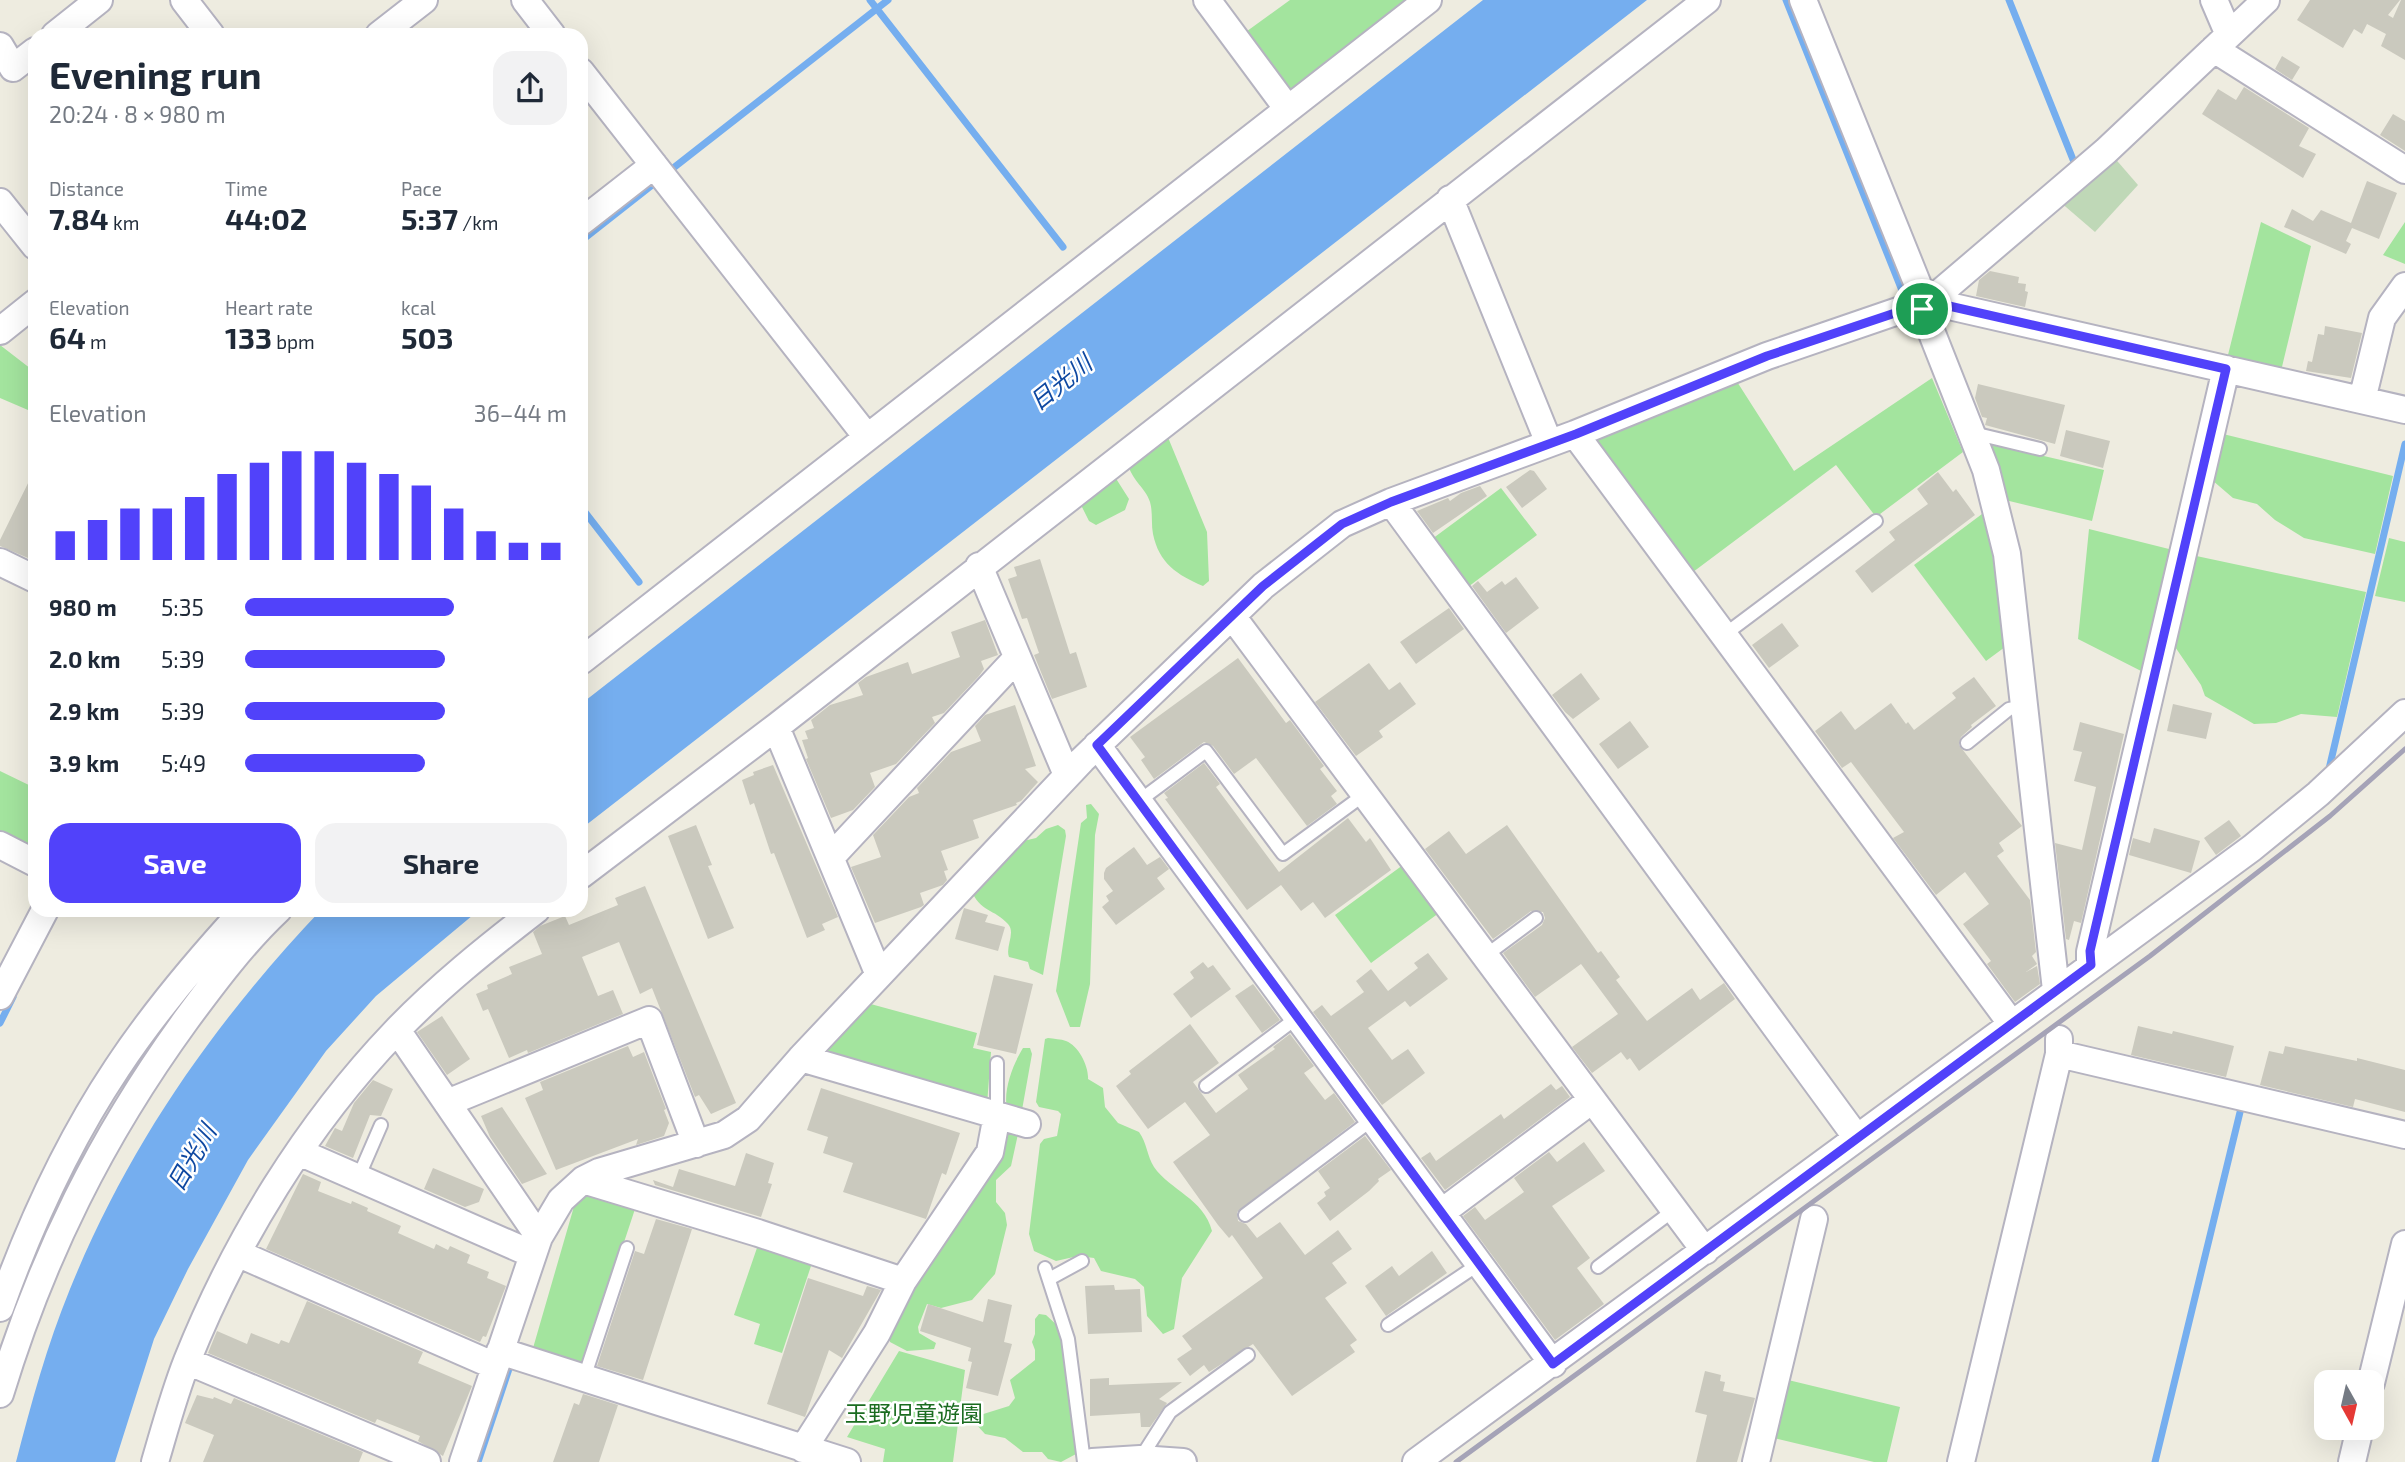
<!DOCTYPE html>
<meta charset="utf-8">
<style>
:root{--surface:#fff;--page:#f2f2f3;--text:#1f2937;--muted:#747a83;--accent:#5142fa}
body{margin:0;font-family:"Exo 2","Noto Sans JP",sans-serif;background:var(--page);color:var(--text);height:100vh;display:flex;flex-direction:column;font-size:26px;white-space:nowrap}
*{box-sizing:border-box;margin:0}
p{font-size:23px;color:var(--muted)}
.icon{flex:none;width:38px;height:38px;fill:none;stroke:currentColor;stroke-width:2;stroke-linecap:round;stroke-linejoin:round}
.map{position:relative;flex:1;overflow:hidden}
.drawer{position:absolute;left:28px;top:28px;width:560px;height:889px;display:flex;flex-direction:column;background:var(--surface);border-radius:21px;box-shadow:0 7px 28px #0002}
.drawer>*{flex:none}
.needle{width:46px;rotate:172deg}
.controls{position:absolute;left:2314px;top:1370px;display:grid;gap:14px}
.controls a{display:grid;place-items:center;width:70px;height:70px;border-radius:14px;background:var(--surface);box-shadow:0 7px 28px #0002;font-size:35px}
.pin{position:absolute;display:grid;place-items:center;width:60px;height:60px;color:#fff;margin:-30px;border:4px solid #fff;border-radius:50%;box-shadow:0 2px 7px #0007}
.round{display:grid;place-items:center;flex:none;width:74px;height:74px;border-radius:21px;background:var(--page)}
.overview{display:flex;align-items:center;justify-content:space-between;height:119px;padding:0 21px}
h1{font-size:38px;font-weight:700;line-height:52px}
.metrics{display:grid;grid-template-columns:repeat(3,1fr);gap:10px;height:119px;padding:7px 21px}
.metrics div{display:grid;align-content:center}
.metrics b{font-size:30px;font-weight:700}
.metrics small{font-size:19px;font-weight:400}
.metrics p{font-size:19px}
.chart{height:196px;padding:14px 21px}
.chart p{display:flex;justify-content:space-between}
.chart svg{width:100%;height:126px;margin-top:7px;stroke:var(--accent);stroke-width:6}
.primary-button{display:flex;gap:14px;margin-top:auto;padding:14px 21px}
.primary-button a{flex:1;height:80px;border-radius:21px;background:var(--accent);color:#fff;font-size:28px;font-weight:700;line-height:80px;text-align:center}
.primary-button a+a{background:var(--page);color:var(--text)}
ul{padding:0 21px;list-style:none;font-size:23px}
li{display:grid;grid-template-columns:112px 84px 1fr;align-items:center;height:52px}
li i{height:18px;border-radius:9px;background:var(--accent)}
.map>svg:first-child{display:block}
</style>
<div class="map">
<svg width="2405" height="1462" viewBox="0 0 2405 1462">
<rect width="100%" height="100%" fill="#eeece0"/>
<!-- green -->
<path fill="#a3e49e" d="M1290,0H1421L1305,92L1290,91L1243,34Z
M2261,222L2311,246L2281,371L2227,359Z
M2405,222V264L2383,255Z
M0,345L35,372V413L0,398Z
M1734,377L1794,471L1932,378L1963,452L1876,517L1836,465L1689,575L1588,441Z
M2215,432L2393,476L2375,554L2304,538L2275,520L2257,504L2233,498L2205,474Z
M1167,435L1207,532L1209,581L1203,586C1177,575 1159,563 1153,534C1151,524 1153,512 1150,502C1145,487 1134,483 1128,465Z
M1980,441L2104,470L2092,521L2001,499Z
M1115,477L1129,499L1125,510L1096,525L1089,521L1078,499Z
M1501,488L1537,535L1464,590L1428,542Z
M1982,514L1992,552L2005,647L1986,661L1914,565Z
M2089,529L2177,551L2147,674L2078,639Z
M2389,538L2405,542V602L2375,596Z
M2187,554L2366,592L2337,717L2301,714L2276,723L2254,724L2205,696L2201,685L2169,638Z
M0,771L35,788V854L0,838Z
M1091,804L1099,814L1095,835L1090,984L1080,1027H1070L1056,991L1081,823L1087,818L1086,805Z
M1058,825L1065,830L1066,836L1043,975L1030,969L1028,962L1009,957C1005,947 1016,933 1008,924C995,909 979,912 971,889L1015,843L1036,838L1046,829Z
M1407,862L1443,910L1371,963L1335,915Z
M867,1003L977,1033L973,1048L991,1052L987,1105L832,1059L827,1049Z
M1048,1038C1054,1039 1061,1039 1066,1041C1079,1046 1089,1067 1088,1079L1103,1088L1105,1107L1118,1123L1139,1132C1147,1143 1147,1156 1154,1167C1170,1190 1204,1199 1212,1231L1182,1278L1174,1329L1163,1334L1147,1316L1144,1287L1135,1279L1101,1271L1094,1258L1078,1256L1056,1261L1034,1251L1029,1234L1040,1144L1044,1139L1057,1136L1061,1114L1058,1111L1039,1107L1036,1102L1045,1039Z
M1023,1048H1030L1032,1054L1022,1110L1007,1109C1003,1090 1013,1064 1023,1048Z
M1011,1130L1018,1134L1011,1166L996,1180V1202L1005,1213L1007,1225L995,1274L972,1300L941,1308L927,1304L918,1327L919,1333L936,1343L934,1349L907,1351L890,1342V1337L916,1284L1000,1133Z
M595,1189L637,1203L581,1372L531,1355L575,1203Z
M759,1242L813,1260L782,1353L754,1344L760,1324L734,1315Z
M1039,1314L1046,1315L1059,1327L1076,1454L1061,1462L1048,1459L1042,1452H1023L1005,1438L985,1434L975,1423L977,1416L1009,1406L1015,1398L1010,1380L1035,1360V1350L1032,1342L1035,1334V1319Z
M899,1351L965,1370L953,1462H883L885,1449L847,1437Z
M1784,1379L1900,1407L1887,1462H1874L1770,1437Z"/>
<!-- cemetery -->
<path fill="#bfd8b7" d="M2112,155L2138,185L2095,232L2059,201Z"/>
<!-- water -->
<path fill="#75aeef" d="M1483,0H1647L581,829V704Z
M321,910H479L376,996L326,1051L248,1160L188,1269L154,1339L115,1462H16C31,1404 47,1345 70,1289C129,1144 214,1023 321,910Z"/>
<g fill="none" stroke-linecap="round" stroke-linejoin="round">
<!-- stream -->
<path stroke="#75aeef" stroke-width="7" d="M870,0L1063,247
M1786,0L1905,298
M2009,0L2074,162
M672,169L888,0
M581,241L656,182
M581,507L639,582
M2329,769L2405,444
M0,1023L13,997
M478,1462L510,1366
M2155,1462L2242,1104"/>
</g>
<!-- building -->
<path fill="#cac9be" d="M2310,0H2400L2388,15L2393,18L2401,0H2405V60L2381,46L2386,34L2367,24L2362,34L2354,29L2343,48L2297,20Z
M2282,56L2300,67L2292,80L2275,69Z
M2244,87L2309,128L2299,146L2316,154L2303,178L2202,114L2218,89L2236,100Z
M2393,114L2405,121V151L2380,135Z
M2367,181L2397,193L2379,239L2352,228L2346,241L2351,244L2346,254L2284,227L2292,209L2313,221L2321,210L2351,223Z
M1990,271L2019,277L2018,283L2026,284L2025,291L2028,292L2025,307L1976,296L1979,280Z
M2325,326L2362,333L2351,378L2306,371L2308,361L2312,362L2318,334L2324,335Z
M1978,384L2065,405L2055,444L1985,425L1987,418L1982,417L1975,398Z
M2066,430L2110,441L2103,468L2060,456Z
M35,469V561L0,546V540Z
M1530,470L1534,471L1547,489L1522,508L1506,487Z
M1938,472L1953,492L1956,489L1975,515L1872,593L1855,571L1895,540L1889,532L1928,504L1917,489Z
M1480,486L1487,496L1433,533L1417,511L1448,498L1450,501L1461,493Z
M1040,559L1070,654L1076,652L1087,687L1052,699L1034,655L1039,653L1027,618L1022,619L1008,579L1017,576L1014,567Z
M1516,577L1539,608L1506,633L1472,586L1478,581L1487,592L1502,581L1505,585Z
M1449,608L1464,629L1416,664L1400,642Z
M985,620L998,655L981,661L984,669L979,676L944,713L932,717L935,723L896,764L870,773L875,787L853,810L831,818L806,759L808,758L802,740L808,739L805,731L814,728L811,720L830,705L863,695L858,683L866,677L908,662L912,674L960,657L951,632Z
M1782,623L1799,646L1769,668L1752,645Z
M1238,658L1286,723L1290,720L1324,766L1320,769L1337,791L1331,796L1337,804L1307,826L1256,758L1234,774L1213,746L1204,742L1154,779L1141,760L1145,757L1130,737Z
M1369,663L1389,690L1400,682L1416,704L1379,731L1383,737L1356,756L1315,702Z
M1581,673L1600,699L1573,719L1565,712L1552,695Z
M1974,677L1996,706L1971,725L1972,727L1961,737L1959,745L2022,826L1999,843L2004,851L1997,856L2030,900L2036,952L2032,956L2037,964L2026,972L2037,966L2040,984L2015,1002L1987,964L1991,961L1963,924L1989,904L1965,872L1936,895L1893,838L1904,832L1851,762L1842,768L1815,731L1841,711L1855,730L1891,703L1906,724L1908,722L1914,730L1956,698L1952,693Z
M2173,704L2212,713L2206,739L2167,731Z
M1015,705L1036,766L1025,769L1038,782L1021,801L1016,803L1017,805L973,820L979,838L941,851L948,870L944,871L947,880L943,885L920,893L924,905L921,907L875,923L851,867L881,857L873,835L909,797L919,793L917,788L951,752L981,741L975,726L985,715Z
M1630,721L1649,747L1618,769L1599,744Z
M2080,722L2124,734L2081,923L2074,921L2069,940L2066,939L2055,843L2082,850L2096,787L2074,781L2082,752L2073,750Z
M1204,763L1220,784L1216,787L1279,872L1348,818L1366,842L1370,838L1391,870L1325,918L1313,902L1301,911L1281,885L1247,910L1165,799L1168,798L1164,793Z
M773,765L838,917L822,924L825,930L807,938L774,853L771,854L754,803L750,805L742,780L754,775L753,772Z
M2229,820L2241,836L2216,855L2204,838Z
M696,825L712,865L708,866L734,928L708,939L668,836Z
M1507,825L1598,953L1601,951L1620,977L1616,980L1647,1021L1692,988L1700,1000L1724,983L1735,999L1639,1071L1630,1058L1627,1060L1621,1052L1592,1073L1572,1047L1618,1014L1581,964L1535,997L1503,953L1542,925L1545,918L1543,912L1531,911L1493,939L1425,849L1449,831L1466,854Z
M2154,828L2200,841L2191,873L2129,855L2133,838L2150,843Z
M1134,847L1147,865L1160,857L1169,869L1157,878L1165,889L1116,925L1102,907L1109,901L1106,896L1113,891L1104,879V873L1106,868Z
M645,886L736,1103L711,1114L699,1095L695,1097L652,988L640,994L619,942L582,957L598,996L613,990L623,1014L528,1053L527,1050L509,1058L488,1009L483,1011L476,994L488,989L487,985L512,974L509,967L542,954L533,932L540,926L565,916L569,925L618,905L615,898Z
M964,908L988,915L985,922L1005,927L998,951L955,939Z
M1428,953L1448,979L1410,1007L1405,1001L1368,1028L1392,1060L1408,1049L1425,1073L1382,1105L1313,1012L1322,1005L1331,1016L1364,992L1356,981L1371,969L1388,991L1418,968L1414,963Z
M1203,962L1208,968L1213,965L1231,989L1191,1018L1173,994L1194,978L1190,972Z
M994,975L1033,984L1016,1054L977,1045Z
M1253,984L1280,1020L1262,1033L1235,996Z
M442,1016L470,1059L447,1075L417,1032Z
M1190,1024L1219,1063L1193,1082L1216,1113L1248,1089L1238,1075L1275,1049L1273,1047L1290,1034L1314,1066L1304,1073L1325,1100L1334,1093L1355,1122L1237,1212L1238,1221L1246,1224L1257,1238L1280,1222L1305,1255L1338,1230L1352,1249L1332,1263L1347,1283L1325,1298L1357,1340L1350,1345L1355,1352L1292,1396L1253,1344L1209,1372L1204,1365L1190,1376L1177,1359L1192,1349L1182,1336L1263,1278L1232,1235L1229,1238L1218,1225L1173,1162L1210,1135L1185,1102L1148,1129L1116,1086L1131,1074L1129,1071Z
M2138,1026L2172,1034L2173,1031L2234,1046L2226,1077L2131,1055Z
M628,1046L633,1057L644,1052L666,1109L664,1110L669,1123L664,1136L636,1145L638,1139L556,1170L525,1098L543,1090L540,1082Z
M2285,1046L2357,1061V1058L2405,1070V1112L2355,1099L2353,1107L2260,1085L2269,1051L2283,1054Z
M373,1080L393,1089L381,1116L370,1115L353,1158L325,1146L335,1128L342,1131L354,1103Z
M1551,1084L1556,1090L1562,1086L1570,1097L1445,1190L1421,1158L1430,1152L1436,1161L1501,1114L1504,1119Z
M821,1088L960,1133L946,1175L942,1173L926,1219L843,1192L853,1163L823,1153L828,1137L807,1130Z
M502,1107L547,1174L522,1184L490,1137L481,1116Z
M1365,1136L1391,1170L1378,1179L1379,1181L1369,1191L1330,1221L1317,1203L1326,1196L1324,1192L1330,1188L1318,1171Z
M1584,1142L1605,1171L1552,1206L1590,1258L1577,1268L1604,1304L1555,1340L1463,1216L1475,1207L1485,1220L1524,1192L1514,1178L1549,1152L1557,1162Z
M746,1153L774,1163L768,1183L772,1184L761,1217L655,1185L653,1180L673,1187L679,1169L735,1186Z
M433,1168L484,1189L479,1202L465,1207L424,1189Z
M303,1174L321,1182L318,1191L351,1204L352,1201L368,1208L367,1211L401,1226L398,1233L434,1249L436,1244L448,1250L450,1246L470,1255L467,1263L489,1272L487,1278L506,1286L486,1337L483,1336L480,1342L266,1249Z
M656,1219L692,1229L643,1380L597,1366L635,1251L644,1254Z
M1432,1251L1447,1273L1386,1316L1365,1286L1392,1266L1399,1276Z
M808,1278L863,1296L867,1286L881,1290L842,1358L829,1350L805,1417L767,1404Z
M1114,1285L1115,1290L1140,1289L1142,1332L1088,1334L1085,1286Z
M988,1299L1012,1305L1004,1342L1012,1344L998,1396L966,1388L972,1362L968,1361L971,1348L920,1331L928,1304L983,1322Z
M307,1301L423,1352L418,1363L472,1386L443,1456L418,1441L420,1436L377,1419L375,1423L208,1353L217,1331L247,1344L251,1333L279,1344L281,1340L289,1343Z
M1705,1371L1721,1375L1720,1381L1725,1382L1723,1391L1755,1398L1737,1462H1696L1707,1415L1695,1412Z
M1109,1378V1385L1182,1382L1159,1399L1167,1403L1150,1427H1141L1140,1413L1090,1416V1379Z
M583,1394L618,1405L599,1462H553L574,1403L579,1405Z
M197,1395L213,1399L214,1397L231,1404L234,1398L363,1452L359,1462H203L214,1435L185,1423Z"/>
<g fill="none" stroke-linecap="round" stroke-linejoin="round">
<defs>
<path id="service" d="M1973,433L2040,449
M1724,635L1876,521
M1967,743L2009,709L2025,706
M1139,801L1206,751L1283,854L1365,794
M1485,956L1536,918
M1206,1086L1298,1017
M997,1115V1063
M358,1178L381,1125
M1245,1215L1373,1119
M1598,1267L1674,1210
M1045,1268L1068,1339L1084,1462
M1049,1279L1082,1261
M1388,1325L1479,1264
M584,1378L627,1248
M1140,1459L1170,1412L1248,1355"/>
<path id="minor" d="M184,0L211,35
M525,0L552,35
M1207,0L1287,108
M1803,0L1920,290L1922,308L1986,470L2007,554L2056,990
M2214,0L2229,35
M55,35L99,0
M379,35L424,0
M0,46L13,68L35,51
M2214,49L2405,170
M581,72L867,437
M1450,199L1549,443
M0,202L35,246
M581,222L654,165
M1922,308L2106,151L2266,0
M0,331L35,303
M2362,400L2382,318L2405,286
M1575,434L2011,1023
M1391,502L1857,1138
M0,562L35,579
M979,566L1067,775
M1232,616L1705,1251
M581,661L1428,0
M776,727L879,975
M1097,745L1553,1364
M0,845L35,863
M831,857L1017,658
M581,875L776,727L1707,0
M2090,965V952L2226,369
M0,996L45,910
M397,1030L539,1237
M2059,1054L2405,1135
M801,1058L1027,1124
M447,1103L649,1020L696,1144
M299,1152L532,1254
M583,1180L758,1233L903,1281
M1442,1212L1592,1100
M239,1254L495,1366
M0,1308C29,1227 69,1140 117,1068C154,1012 198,960 244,910
M500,1351L847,1462
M187,1361L427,1462
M2371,1383L2405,1244
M0,1394C42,1256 101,1137 186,1020C214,982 244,942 278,910
M803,1449L877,1333L903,1281L990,1152L997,1115
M155,1462C165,1428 174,1394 187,1361C235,1241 306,1125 396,1031C438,987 488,947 536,910
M463,1462L539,1237L561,1200L583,1180L599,1172L724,1135L748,1119L801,1058L1082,760L1263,586L1342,524L1391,502L1575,434L1767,356L1898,311L1949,306L2405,410
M1092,1462L1140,1459L1183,1462
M1416,1462L2252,848L2318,794L2405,713
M1756,1462L1814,1219
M1961,1462L2059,1054V1039
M2352,1462L2360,1428"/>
</defs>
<!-- service casing -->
<use href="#service" stroke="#b5b3c0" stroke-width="16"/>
<!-- minor casing -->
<use href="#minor" stroke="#b5b3c0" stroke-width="30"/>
<!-- service -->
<use href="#service" stroke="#fff" stroke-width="12"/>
<!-- minor -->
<use href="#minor" stroke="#fff" stroke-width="26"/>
<!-- rail -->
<path stroke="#a5a3b7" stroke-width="5" d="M1456,1462L2150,956L2330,816L2405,749"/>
</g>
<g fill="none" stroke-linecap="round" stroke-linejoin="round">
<defs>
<path id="route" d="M1949,306L2226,369L2090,951L2091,965L1553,1364L1097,745L1263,586L1342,524L1391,502L1576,434L1767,356L1898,312Z"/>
</defs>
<!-- route casing -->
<use href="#route" stroke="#fff" stroke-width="14"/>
<!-- route -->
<use href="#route" stroke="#5142fa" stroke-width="9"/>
</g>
<g text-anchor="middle" stroke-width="5" stroke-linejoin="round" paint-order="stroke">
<!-- park labels -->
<g font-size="23" fill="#1b6c20" stroke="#fff">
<text x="914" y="1422">玉野児童遊園</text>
</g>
<!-- water labels -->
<g font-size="24" font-style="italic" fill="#0e48a1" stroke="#fff">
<text transform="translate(1061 383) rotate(-39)" y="8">日光川</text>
<text transform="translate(192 1158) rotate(-60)" y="8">日光川</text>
</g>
</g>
</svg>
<div class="controls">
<a><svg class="needle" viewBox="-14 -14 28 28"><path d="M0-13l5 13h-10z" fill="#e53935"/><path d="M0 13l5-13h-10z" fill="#747a83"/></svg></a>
</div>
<div class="pin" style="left:1922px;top:309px;background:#1e9e55"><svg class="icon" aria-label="arrive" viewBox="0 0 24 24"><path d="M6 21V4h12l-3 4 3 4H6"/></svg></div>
<section class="drawer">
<div class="overview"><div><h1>Evening run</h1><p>20:24 · 8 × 980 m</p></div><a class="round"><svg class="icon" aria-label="share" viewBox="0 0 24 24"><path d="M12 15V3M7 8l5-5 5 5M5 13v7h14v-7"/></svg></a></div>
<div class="metrics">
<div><p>Distance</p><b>7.84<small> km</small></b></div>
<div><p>Time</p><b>44:02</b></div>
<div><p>Pace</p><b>5:37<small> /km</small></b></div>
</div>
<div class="metrics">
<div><p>Elevation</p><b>64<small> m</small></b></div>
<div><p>Heart rate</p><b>133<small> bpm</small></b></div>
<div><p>kcal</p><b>503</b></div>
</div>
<div class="chart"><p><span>Elevation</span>36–44 m</p>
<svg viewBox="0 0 160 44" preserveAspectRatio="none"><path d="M5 44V34M15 44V30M25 44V26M35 44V26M45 44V22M55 44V14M65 44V10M75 44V6M85 44V6M95 44V10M105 44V14M115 44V18M125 44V26M135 44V34M145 44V38M155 44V38"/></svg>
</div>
<ul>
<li><b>980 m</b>5:35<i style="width:65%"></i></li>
<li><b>2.0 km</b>5:39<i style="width:62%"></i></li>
<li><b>2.9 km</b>5:39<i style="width:62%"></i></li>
<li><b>3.9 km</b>5:49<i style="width:56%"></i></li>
</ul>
<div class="primary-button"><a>Save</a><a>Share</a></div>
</section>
</div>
